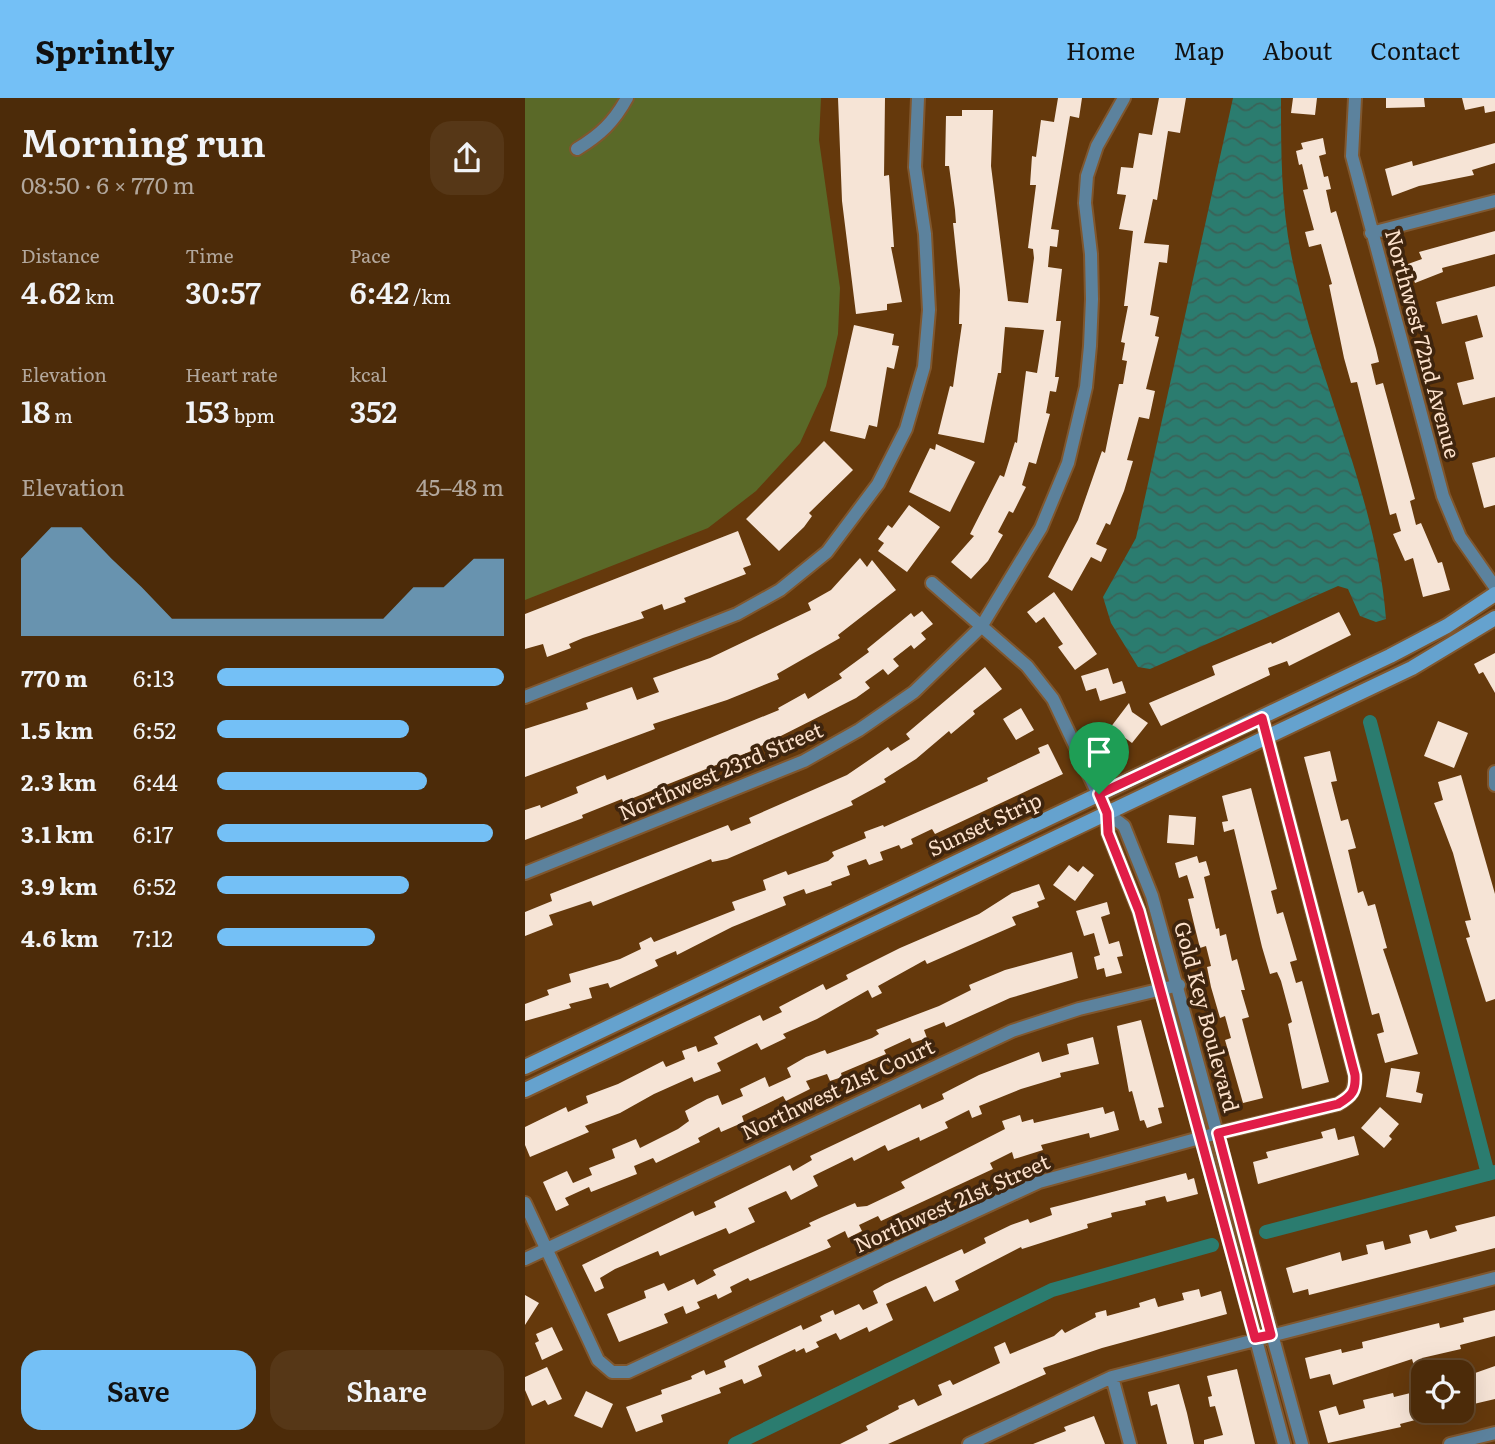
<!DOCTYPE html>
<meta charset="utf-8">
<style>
:root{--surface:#4c2b09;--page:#563717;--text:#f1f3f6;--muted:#b2a79c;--line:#63472a;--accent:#74c0f6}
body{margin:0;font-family:Literata,serif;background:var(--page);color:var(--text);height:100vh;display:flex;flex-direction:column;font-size:26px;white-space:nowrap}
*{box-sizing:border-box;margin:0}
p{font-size:23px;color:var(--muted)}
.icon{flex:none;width:38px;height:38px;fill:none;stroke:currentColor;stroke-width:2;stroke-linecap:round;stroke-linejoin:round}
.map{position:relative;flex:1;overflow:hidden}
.side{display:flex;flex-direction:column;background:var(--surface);width:525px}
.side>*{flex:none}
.fabs{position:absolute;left:886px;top:1262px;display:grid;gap:14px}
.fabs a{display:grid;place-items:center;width:63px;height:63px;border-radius:14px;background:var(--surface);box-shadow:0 7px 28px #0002,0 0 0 2px var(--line);font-size:35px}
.pin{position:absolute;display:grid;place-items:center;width:60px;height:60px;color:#fff;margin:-72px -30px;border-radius:50% 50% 50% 0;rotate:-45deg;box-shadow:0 0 7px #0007}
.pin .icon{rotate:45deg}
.round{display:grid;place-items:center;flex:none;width:74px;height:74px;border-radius:21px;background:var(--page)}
.summary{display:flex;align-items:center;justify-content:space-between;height:119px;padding:0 21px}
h1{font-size:38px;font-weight:600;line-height:52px}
.stats{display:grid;grid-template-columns:repeat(3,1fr);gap:10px;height:119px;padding:7px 21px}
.stats div{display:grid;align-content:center}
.stats b{font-size:30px;font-weight:600}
.stats small{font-size:19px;font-weight:400}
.stats p{font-size:19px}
.chart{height:196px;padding:14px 21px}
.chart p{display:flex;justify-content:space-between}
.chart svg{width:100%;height:126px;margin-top:7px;fill:var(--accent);opacity:.7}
.action{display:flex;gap:14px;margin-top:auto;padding:14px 21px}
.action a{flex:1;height:80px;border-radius:21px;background:var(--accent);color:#111;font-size:28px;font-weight:600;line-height:80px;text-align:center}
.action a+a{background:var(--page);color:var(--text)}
ul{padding:0 21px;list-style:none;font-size:23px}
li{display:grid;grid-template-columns:112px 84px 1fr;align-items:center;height:52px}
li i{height:18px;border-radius:9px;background:var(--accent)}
header{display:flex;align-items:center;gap:42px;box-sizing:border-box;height:98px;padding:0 35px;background:var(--accent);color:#111}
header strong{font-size:33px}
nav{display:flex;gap:38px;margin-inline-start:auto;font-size:24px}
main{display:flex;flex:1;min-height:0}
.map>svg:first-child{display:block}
</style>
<header>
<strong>Sprintly</strong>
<nav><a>Home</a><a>Map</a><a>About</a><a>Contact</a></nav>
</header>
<main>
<section class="side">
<div class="summary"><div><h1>Morning run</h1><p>08:50 · 6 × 770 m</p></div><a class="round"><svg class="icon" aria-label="share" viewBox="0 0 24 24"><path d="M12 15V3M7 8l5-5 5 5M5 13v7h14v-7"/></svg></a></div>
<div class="stats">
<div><p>Distance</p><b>4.62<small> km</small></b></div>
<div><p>Time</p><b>30:57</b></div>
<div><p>Pace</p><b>6:42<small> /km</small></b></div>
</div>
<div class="stats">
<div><p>Elevation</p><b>18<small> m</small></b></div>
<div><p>Heart rate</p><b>153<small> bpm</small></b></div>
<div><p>kcal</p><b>352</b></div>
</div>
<div class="chart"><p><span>Elevation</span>45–48 m</p>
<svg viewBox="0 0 160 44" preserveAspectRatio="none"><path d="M0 44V17L10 6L20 6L30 17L40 27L50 38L60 38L70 38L80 38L90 38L100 38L110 38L120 38L130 27L140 27L150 17L160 17V44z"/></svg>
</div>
<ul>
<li><b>770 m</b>6:13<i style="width:100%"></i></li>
<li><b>1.5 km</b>6:52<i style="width:67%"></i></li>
<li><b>2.3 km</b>6:44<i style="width:73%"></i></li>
<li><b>3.1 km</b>6:17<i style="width:96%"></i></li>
<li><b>3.9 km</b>6:52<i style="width:67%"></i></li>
<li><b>4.6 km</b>7:12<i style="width:55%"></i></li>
</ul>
<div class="action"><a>Save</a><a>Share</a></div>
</section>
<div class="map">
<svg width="970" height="1346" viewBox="0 0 970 1346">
<defs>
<pattern id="water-waves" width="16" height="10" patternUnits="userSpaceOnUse" patternTransform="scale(1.75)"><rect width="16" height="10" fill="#2b7c6f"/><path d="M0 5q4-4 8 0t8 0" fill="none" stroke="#3a6358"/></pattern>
</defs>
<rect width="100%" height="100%" fill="#65390c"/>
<!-- green -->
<path fill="#5a6928" d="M0,0H296L294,42L315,190L313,236L301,288L275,345L231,393L183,430L0,502Z"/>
<!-- water -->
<path fill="url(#water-waves)" d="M708,0H756C756,55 756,111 768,165C793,284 852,399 861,521L851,524L835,518L823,491L813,488L625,571L613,569L586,525L578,499L611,440Z"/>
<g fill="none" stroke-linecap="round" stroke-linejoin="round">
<!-- canal -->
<path stroke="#2b7c6f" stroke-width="14" d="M845,624L963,1076
M741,1134L970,1074
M210,1346L527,1192L687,1147"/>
</g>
<!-- building -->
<path fill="#f6e4d6" d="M313,0H360L359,78L364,77L369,149H366L377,204L362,206V212L331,216L317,103Z
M533,0H557L554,20L545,18L526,131L534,132L532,149L525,148L523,169L537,171L531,223H536L530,279H534L531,294L525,293L521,315L525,316L511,366L504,364L497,387L501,389L488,415L484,413L473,434L478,437L463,463L446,481L426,464L449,438L445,436L475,377L479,379L490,344L492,345L501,273L512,275L519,232L480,229L476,275H473L459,345L413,336L425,288L428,289L437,226H434L435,192L428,125H431L430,112L424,68H420L421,18H437V12H468L466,68L483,203L503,205L509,160L508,151L503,150L511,87H505L507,58L511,59L516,22L529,24Z
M634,0H661L655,35L643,33L632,102L628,101L619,145L644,147L642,165L634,164L625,217L634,219L630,238L634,239L621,291L630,293L624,321L614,319L602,362L608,363L599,393L585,427L581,425L571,446L582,451L576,464L566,459L547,493L523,479L553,422L577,353L580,355L594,286H598L602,263L597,262L600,245L596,244L603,208H599L608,133L594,131L601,97L592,96L596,69L608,70L614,35L627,37Z
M768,0H792L790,17L766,15Z
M861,0H899L900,9L861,10Z
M937,0H970V13L960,15L959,8L940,12Z
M798,40L801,56L794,58L799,79L803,78L806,91L801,92L806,115L811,113L851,251L854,264L846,266L851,287L858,285L890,401L885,403L891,427L896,425L913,465L917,464L925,492L898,499L888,460L880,463L868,436L876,433L871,415L865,417L832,284L826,285L819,260L804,187L807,186L796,146L784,149L780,134L789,132L778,92L783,91L777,66L774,67L771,53L778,51L776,45Z
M970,45V65L947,72L949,77L894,88L867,98L860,71L887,63L888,68Z
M970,133V156L917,170L918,174L890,185L883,166L897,161L894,154Z
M970,188V299L938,307L932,285L949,281L940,244L958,239L952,217L917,226L911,204Z
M329,227L369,236L367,247L374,248L369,271L362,269L352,329L344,327L340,341L305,333Z
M299,343L328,372L284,415L287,418L279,429L254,453L221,421Z
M411,346L450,364L425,414L384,394L405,350L410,352Z
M970,359V407L959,410L947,365Z
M384,407L415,429L382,474L353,453L359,445L353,441L363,427L367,430Z
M213,433L226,467L218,470L221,476L159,500L161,504L139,512L137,506L116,514L119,520L58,540L44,546L46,550L22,559L18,546L0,551V516Z
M335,460L342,469L347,462L371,492L313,537L315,540L252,576L254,581L202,602L128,626L130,631L0,679V631L63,611L61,605L107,589L112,602L134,594L128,580L185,560L286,512L283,505L306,492Z
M529,494L572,556L550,572L533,549L538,546L519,519L511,525L502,514Z
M397,513L408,526L396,535L401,541L389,551L386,547L368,561L374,568L363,577L358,571L340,584L345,590L331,600L224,654L98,704L97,701L57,717L58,720L0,742V712L15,707L16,710L53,695L51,689L80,677L82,682L254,612L253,610L280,595L283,601L317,580L314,576L344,554L342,551L386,515L389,519Z
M814,514L826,537L764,568L762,563L743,570L745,577L636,628L624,605L690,577L687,568L746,544L747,546Z
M970,555V595L958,574L954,576L949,566Z
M460,569L477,591L448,613L450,616L426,636L424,633L391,661L359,681L361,684L326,703L328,707L202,761L187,764L186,761L68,808L66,803L24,817L28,827L0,838V814L27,803L25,796L203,727L206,733L226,725L224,720L322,677L363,649L366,653L385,641L381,636Z
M583,570L588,586L597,583L601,595L575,603L571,590L561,593L556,578Z
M604,605L607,614L623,625L607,645L596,637L592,642L582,634Z
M496,610L509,632L491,642L478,621Z
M913,623L943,635L929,670L899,658Z
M523,646L538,676L410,736L407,731L386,741L388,746L376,751L374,747L355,754L358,762L344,767L341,761L322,768L325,777L306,784L307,787L281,796L279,791L258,799L261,807L207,829L152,857L151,853L130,862L133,868L85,890L83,885L64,890L67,900L44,906L46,910L0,923V906L24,897L22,892L46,884L44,876L95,861L116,851L114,845L126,839L129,844L210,812L207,804L241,792L238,782L261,773L263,777L303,763L309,758L307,754L341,740L339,734L358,727L359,729L463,683L462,680L515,655L513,650Z
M805,653L812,683L806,684L816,723L823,721L831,750L823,752L833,795L838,793L843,808L850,806L862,850L858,851L893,956L860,965L852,936L859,934L854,915L847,917L779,659Z
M936,677L970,796V901L961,904L941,840L945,839L940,823L946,822L928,755L909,705L918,702L913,684Z
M726,690L752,791L746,793L752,816L758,814L772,862L765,864L771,885L777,883L804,984L777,991L763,926L767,924L756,883L752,874L745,876L737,849L709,731L699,734L697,724L703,723L697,698Z
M644,717L671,719L669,747L642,745Z
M672,758L674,765L681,763L685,777L679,779L691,831L694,830L695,838L701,836L707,863L712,861L720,892H716L724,919L717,921L738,1000L718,1005L700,942L706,940L700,918L695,920L686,889L682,869L686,868L681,848L675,850L670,830L663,801L669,800L662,777L654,780L650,765Z
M544,767L553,774L558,768L569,777L550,803L528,787Z
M514,786L520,801L512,804L514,809L487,819L491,827L402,866L400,862L353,888L357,895L347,900L343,892L292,921L258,936L261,940L236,952L232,945L192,965L196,973L169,984L167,979L129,996L95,1015L60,1028L64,1034L5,1059L0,1047V1029L41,1009L43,1014L63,1005L61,998L93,986L138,963L141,969L160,961L157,953L171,948L173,954L193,946L189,939L222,923L235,917L238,923L257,914L254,909L298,886L301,892L323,881L321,877L375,850L454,816L487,795Z
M582,804L585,816L576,819L584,846L594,843L598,858L592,859L597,875L581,879L579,870L572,872L569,859L575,857L569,835L559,838L551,813Z
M547,854L553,880L485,900L421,929L419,924L399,932L402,940L387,945L385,940L359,952L361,956L316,975L317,979L305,983L302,976L281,983L285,991L261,1003L258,998L217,1018L219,1024L196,1034L194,1029L173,1040L175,1044L131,1065L128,1060L109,1068L112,1076L66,1094L64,1089L40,1100L44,1107L31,1113L18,1084L42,1073L48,1085L67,1077L64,1070L90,1060L87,1051L111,1041L115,1050L153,1031L164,1023L160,1013L182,1001L193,997L197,1007L218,998L215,991L240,979L244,989L266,979L262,970L281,959L300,952L302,956L347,940L354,936L351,932L414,908L446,892L444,887L480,872Z
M616,922L639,1009L633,1010L637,1025L622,1030L619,1022L615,1023L607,993L604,994L592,928Z
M568,939L574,966L535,975L536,979L496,991L454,1008L457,1016L447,1020L444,1012L420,1024L423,1030L395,1043L394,1039L363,1053L360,1047L329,1063L327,1059L288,1078L293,1088L266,1102L261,1093L223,1110L230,1124L204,1136L201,1130L135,1158L133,1153L90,1171L75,1180L79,1190L70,1194L57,1167L168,1113L170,1118L191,1109L189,1104L265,1067L268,1073L287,1062L285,1058L395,1006L397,1011L419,1001L417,996L454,977L514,954L517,964L544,956L542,946Z
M866,970L895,974L891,994L898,996L896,1005L861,999Z
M578,1009L580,1016L589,1013L594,1032L565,1040L564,1035L516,1047L518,1052L489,1061L487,1054L465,1065L468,1071L356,1123L353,1118L334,1127L337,1133L323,1140L320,1133L302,1142L306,1149L292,1155L225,1183L223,1180L205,1189L207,1194L193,1201L191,1196L172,1204L175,1210L161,1216L158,1208L139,1216L143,1225L94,1244L82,1216L121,1200L119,1193L139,1185L143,1193L169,1181L172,1187L191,1177L188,1172L286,1128L284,1125L297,1119L330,1105L332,1109L342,1108L380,1090L376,1084L480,1031L477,1023L495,1017L497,1024L508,1021L509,1025Z
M855,1009L874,1026L864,1038L867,1041L859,1050L836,1030Z
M810,1030L813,1042L829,1038L834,1057L733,1086L728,1064L743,1060L741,1054L798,1040L796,1034Z
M661,1075L663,1082L669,1080L673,1096L642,1104L640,1098L620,1103L621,1107L586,1115L587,1119L562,1126L563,1130L497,1151L496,1149L430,1183L434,1192L409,1204L401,1188L361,1206L368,1222L344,1234L342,1229L315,1242L311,1235L291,1244L294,1249L281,1255L279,1250L271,1254L270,1251L233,1268L237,1278L219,1286L217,1281L194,1290L196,1295L136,1317L138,1324L111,1334L101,1309L137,1296L136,1292L167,1281L166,1278L179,1272L181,1277L201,1269L199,1263L276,1227L278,1232L297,1223L295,1218L308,1212L310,1217L334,1206L338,1212L353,1205L348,1193L360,1186L437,1151L439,1156L461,1145L459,1140L486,1127L503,1121L505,1125L527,1117L525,1110Z
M970,1118V1150L784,1197L783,1191L768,1195L761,1170L815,1154L817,1163L843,1156L841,1147L858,1143L860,1152L886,1145L884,1137L902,1132L905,1141L932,1133L930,1128Z
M674,1191L676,1199L696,1193L702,1216L577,1250L518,1270L521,1276L363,1346H315L343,1332L341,1328L374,1311L373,1308L389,1301L393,1308L417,1297L413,1287L425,1282L428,1287L475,1265L469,1249L480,1244L485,1256L529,1238L537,1231L540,1235L571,1219L570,1215L581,1212L582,1218L615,1209L614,1205L630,1200L633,1209L659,1202L657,1195Z
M0,1197L14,1205L0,1227Z
M970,1212V1238L935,1247L936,1251L897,1260L901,1274H898V1280L893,1282L887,1261L808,1287L805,1276L785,1281L780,1260L816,1251L817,1255L838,1250L837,1244L914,1225L915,1230L939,1224L938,1220Z
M27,1229L38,1252L17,1262L10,1245L14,1243L11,1236Z
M970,1268V1301L936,1309V1280Z
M22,1269L37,1301L23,1307L20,1302L7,1308L0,1292V1279Z
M712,1271L730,1346H679V1342L698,1337L690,1308L685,1309L683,1299L687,1298L682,1278Z
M654,1286L662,1315L669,1346H642L632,1306L626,1308L623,1294Z
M898,1292V1320L875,1326L876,1329L803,1345L794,1313L811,1308L814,1317L840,1310L838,1302L868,1295L869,1299Z
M61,1293L88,1306L77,1330L49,1318Z
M569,1318L580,1346H508L541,1333L539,1329Z"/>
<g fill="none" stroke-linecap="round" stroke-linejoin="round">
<defs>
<path id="street" d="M830,0L827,58L918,398L935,439L970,489
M52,51C75,37 89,24 102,0
M846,135L970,103
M407,485L502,568L528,601L582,715L583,735L614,813L637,891L759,1346
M0,599L212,516L255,492L302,454L353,386L381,331L399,269L404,212L400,136L390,69L393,0
M970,674V687
M582,715L599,728L627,798L777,1346
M0,775L279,663L334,632L389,594L456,529L516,430L543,365L561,289L565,248L567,201L566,156L560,105L562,78L572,48L599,0
M0,1105L73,1262L87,1274H103L514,1084L693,1035L813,1006C827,998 830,993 830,977L737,620
M0,1161L487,933L554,911L654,887
M587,1279L605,1346
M444,1346L587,1279L970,1180
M925,1346L970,1335"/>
<path id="secondary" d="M0,969L865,558L922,528L970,496
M0,992L887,570L970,520"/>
</defs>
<!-- street casing -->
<use href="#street" stroke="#80572e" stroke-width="16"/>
<!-- secondary casing -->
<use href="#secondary" stroke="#80572e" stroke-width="18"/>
<!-- street -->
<use href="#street" stroke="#5c829d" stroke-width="12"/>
<!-- secondary -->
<use href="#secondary" stroke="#65a2ce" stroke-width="14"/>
</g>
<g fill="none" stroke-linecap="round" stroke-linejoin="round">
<defs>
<path id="route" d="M737,620L830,977C831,993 827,998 813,1006L693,1035L746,1237L730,1240L614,813L583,735L582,715L574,696Z"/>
</defs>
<!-- route casing -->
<use href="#route" stroke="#fff" stroke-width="14"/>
<!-- route -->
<use href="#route" stroke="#e11d48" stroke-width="9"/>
</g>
<g text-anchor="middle" stroke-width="7" stroke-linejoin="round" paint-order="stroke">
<!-- street labels -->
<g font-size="21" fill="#fce1cb" stroke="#3f250e">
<text transform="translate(897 246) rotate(75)" y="7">Northwest 72nd Avenue</text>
<text transform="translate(196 674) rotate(-23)" y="7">Northwest 23rd Street</text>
<text transform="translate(460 727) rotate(-25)" y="7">Sunset Strip</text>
<text transform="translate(681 919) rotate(75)" y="7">Gold Key Boulevard</text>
<text transform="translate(313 992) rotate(-25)" y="7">Northwest 21st Court</text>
<text transform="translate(427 1106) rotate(-24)" y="7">Northwest 21st Street</text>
</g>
</g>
</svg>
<div class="fabs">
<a><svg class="icon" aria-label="locate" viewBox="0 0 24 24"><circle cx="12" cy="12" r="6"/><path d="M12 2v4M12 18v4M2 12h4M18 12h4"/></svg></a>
</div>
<div class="pin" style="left:574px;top:696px;background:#1e9e55"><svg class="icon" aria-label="arrive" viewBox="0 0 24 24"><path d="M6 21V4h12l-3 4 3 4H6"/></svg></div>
</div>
</main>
